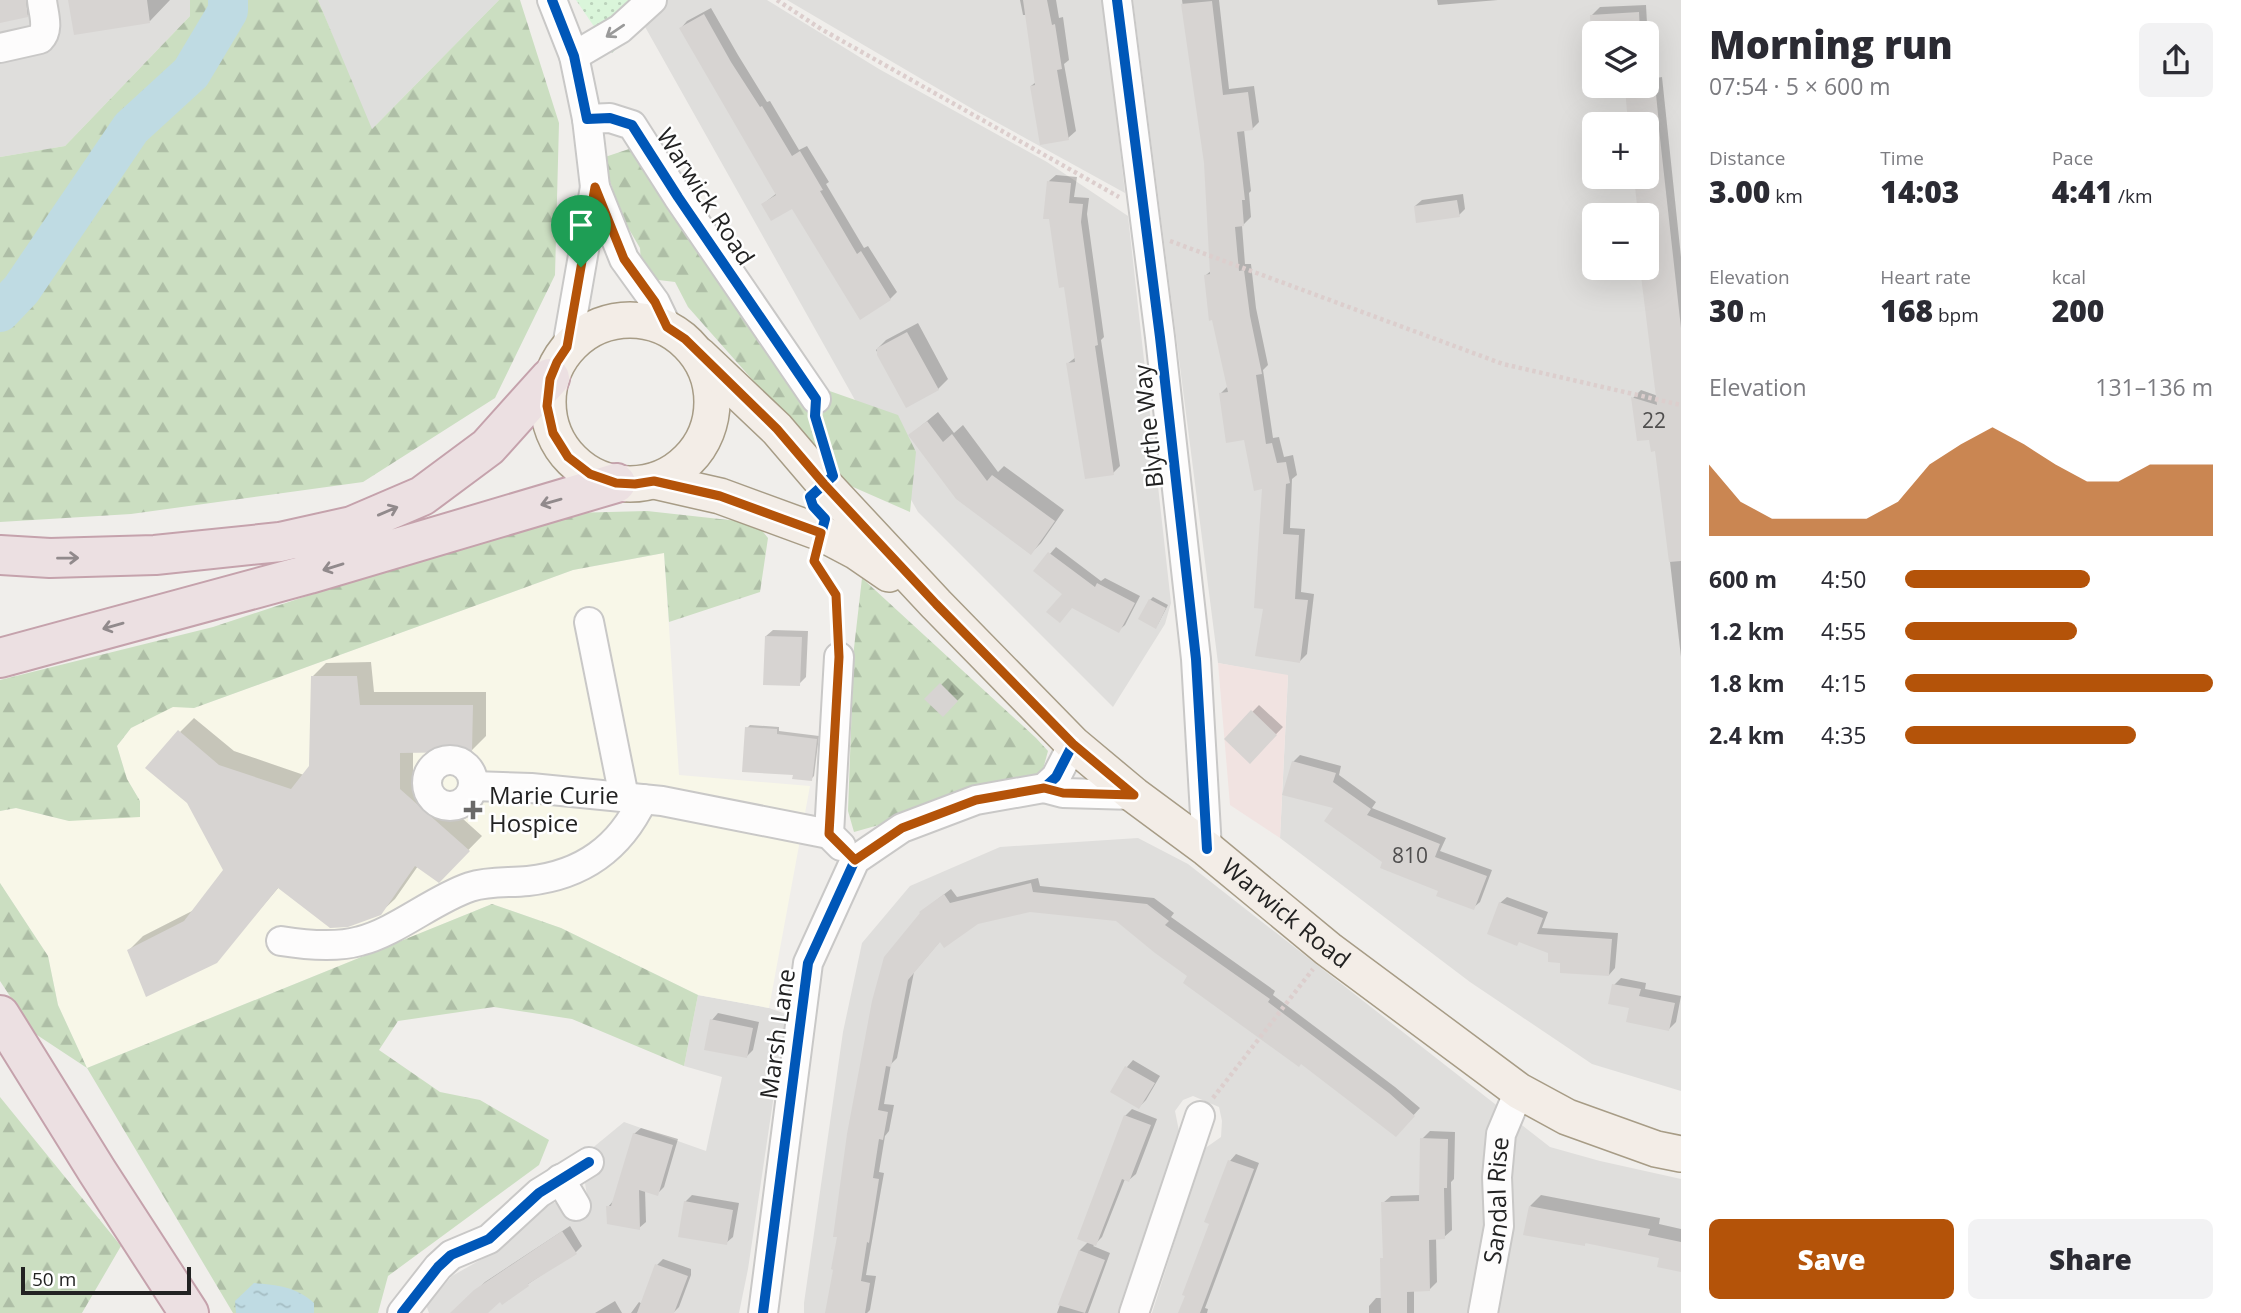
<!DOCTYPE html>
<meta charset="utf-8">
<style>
:root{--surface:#fff;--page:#f2f2f3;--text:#2b2b33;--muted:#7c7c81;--accent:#b45309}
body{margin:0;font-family:"Open Sans",sans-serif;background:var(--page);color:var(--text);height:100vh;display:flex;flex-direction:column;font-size:26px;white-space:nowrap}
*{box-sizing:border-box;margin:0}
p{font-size:23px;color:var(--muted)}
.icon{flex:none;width:38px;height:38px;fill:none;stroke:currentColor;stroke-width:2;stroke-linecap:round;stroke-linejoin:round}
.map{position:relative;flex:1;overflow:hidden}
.panel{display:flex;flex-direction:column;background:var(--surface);width:560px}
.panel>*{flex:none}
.tools{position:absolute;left:1582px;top:21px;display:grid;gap:14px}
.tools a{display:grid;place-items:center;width:77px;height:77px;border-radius:10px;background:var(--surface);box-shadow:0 7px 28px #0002;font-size:35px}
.scale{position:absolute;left:21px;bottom:18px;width:170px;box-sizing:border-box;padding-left:7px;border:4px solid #222;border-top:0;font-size:19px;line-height:24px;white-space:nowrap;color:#222;-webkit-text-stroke:5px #fff;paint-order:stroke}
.pin{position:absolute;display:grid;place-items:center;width:60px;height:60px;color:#fff;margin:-72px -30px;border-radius:50% 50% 50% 0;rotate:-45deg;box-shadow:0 0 7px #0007}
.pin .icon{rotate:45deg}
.round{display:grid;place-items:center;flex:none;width:74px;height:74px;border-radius:10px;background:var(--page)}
.overview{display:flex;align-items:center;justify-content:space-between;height:119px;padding:0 28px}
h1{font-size:38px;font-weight:800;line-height:52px}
.stats{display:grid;grid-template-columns:repeat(3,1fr);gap:10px;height:119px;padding:7px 28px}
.stats div{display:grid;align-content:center}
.stats b{font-size:30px;font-weight:800}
.stats small{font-size:19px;font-weight:400}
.stats p{font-size:19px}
.chart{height:196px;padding:14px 28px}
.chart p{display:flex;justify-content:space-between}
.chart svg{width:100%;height:126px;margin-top:7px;fill:var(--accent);opacity:.7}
.cta{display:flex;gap:14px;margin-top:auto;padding:14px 28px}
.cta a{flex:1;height:80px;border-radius:10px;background:var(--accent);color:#fff;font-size:28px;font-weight:800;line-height:80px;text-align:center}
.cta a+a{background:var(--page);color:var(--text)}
ul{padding:0 28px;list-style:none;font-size:23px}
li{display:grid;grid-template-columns:112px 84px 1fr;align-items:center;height:52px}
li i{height:18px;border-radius:9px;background:var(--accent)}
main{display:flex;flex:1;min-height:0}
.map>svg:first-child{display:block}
</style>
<main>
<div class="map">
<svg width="1681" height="1313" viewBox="0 0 1681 1313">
<defs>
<pattern id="forest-firs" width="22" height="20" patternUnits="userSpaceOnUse" patternTransform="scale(1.75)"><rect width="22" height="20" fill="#cbdec1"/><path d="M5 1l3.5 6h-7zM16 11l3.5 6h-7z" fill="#aebea6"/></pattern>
<pattern id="park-dots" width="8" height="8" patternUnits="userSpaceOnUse" patternTransform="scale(1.75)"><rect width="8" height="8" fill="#daf5da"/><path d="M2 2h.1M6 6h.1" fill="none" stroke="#bbd2bb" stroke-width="1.8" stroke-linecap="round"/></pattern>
<pattern id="water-ripples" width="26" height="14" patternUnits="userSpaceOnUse" patternTransform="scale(1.75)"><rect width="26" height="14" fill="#bfdbe3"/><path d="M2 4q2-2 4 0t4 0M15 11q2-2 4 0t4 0" fill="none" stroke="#a4bcc2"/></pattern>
</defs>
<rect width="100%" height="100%" fill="#f0eeeb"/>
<!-- residential -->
<path fill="#dfdedc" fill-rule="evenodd" d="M0,0H190V16L65,146L0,157Z
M658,0H767L879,69L1047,162L1128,216L1171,603L1165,624L1113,707L918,512L644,25Z
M787,0H1103L1125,193L976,111Z
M1133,0H1681V1091L1592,1064L1470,982L1280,838L1288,676L1218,663ZM1594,33H1647V86H1594ZM1594,124H1647V177H1594ZM1594,215H1647V268H1594Z
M1138,838L1188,864L1550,1147L1600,1161L1681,1179V1313H1152L1204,1149L1221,1137L1222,1121L1219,1107L1193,1096L1183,1100L1175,1111L1179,1131L1118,1313H804V1303L843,1032L862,943L910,886L1000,847Z
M698,995L769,1008L786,1014L748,1269L739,1313H429L426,1305L452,1276L496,1251L551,1202L557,1203L566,1213L588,1201L585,1183L590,1150L624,1122L706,1151L722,1077L684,1066Z"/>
<!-- commercial -->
<path fill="#f1e3e1" d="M1218,663L1288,675L1280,838L1230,805Z"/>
<!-- education -->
<path fill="#f8f7e8" d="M664,553L679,775L810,786L769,1008L698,995L561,928L492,904L87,1068L58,1005L48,956L0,883V811L16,808L69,821L140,801L127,779L117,746L131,728L173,706L194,708L573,570Z"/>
<!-- religious -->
<path fill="#dededc" d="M318,0H499L371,130Z"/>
<!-- forest -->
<path fill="url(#forest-firs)" d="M190,0H318L372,129L499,0H520L559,123L555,275L495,398L363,482L131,514L0,522V157L65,146L190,16Z
M641,145L749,327L821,388L898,415L916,452L910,512L844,483L688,307L675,282L642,278L640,248L623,219L602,158Z
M647,511L756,523L768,538L760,592L669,622L664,553L573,570L194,708L173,707L131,728L117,746L127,779L140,801V817L69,821L16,808L0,811V680L213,627L449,549L571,513Z
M862,578L1036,738L1048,751L1042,773L987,783L886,823L854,832L848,811L854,648Z
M0,883L48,956L58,1005L87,1068L492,904L561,928L698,995L684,1066L572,1019L494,1007L398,1021L379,1050L440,1092L480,1100L549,1140L539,1165L388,1276L378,1313H233L87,1068L34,1033L0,981Z
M0,1097L121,1246L82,1313H0Z"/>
<!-- park -->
<path fill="url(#park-dots)" d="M576,0H658L644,25L612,53Z"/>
<!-- water -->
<path fill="url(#water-ripples)" d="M254,1283C277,1285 297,1287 314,1303V1313H236L235,1301Z"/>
<!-- shadow -->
<path fill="#0003" d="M0,0H43L27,16L0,21Z
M69,0H170L150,21Z
M1020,0H1056L1059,18L1063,17L1069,60L1064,64L1076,131L1068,138L1031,86L1036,82L1027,15H1023Z
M1182,0H1219L1229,89L1254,86L1259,122L1252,129L1244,130L1251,191L1249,193L1251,217L1242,226L1245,264H1251L1256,308L1268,365L1263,370L1273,438L1279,437L1284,457L1293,455L1297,475L1292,479L1290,528L1305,529L1301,592L1314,594L1307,654L1300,661L1263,487L1245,438L1221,393L1228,386L1206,275L1212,270L1205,163Z
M1437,0H1498L1438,5Z
M1646,5L1650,79L1662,77L1681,257V657L1657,449L1633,398L1641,390L1658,396L1642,268H1647V215H1640L1636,177H1647V124H1630L1626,86H1647V33H1594V58L1592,15L1600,7Z
M711,8L738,55L767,102L770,101L799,150L807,146L829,182L826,184L864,248L868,246L897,292L890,299L792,206L763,204L777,193L681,28L687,21Z
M1056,175L1077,177L1074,197L1089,198L1087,214L1104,337L1101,340L1120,466L1113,473L1067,364L1076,357L1049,181Z
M1463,194L1465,209L1459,215L1415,206L1422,200Z
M918,323L948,379L938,389L907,406L876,350L886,340Z
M938,412L954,433L963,425L998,472L1004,466L1064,510L1041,543L1031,553L910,435Z
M1056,547L1101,581L1105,578L1140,596L1125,625L1118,631L1035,571Z
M1153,597L1168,605L1158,624L1150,600Z
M773,630L808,631L806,677L799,684L766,636Z
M371,662L374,692H486V736L472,750L413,751V774L482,836L439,880L418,866L395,899L380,913L279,887L216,961L129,950L143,936L194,910L225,870L180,732L194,718L234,751L304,775L311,767L312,677L326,663Z
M948,678L964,694L943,715L927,699Z
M1259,705L1283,727L1250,761L1226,739Z
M750,725L779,727V731L819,736L814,776L811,779L795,773L747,728Z
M1300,755L1341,766L1339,775L1376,802L1372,808L1446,838L1440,851L1492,870L1480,902L1473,908L1384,862L1293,762Z
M1038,878L1040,886L1154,898L1174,913L1171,917L1275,991L1273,995L1395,1087L1420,1108L1402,1128L1190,976L1116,919L1030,910L977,923L941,940L914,972L897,1058L891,1064L884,1104L894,1105L889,1131L885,1136L879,1172L884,1173L866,1275L876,1276L870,1310L867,1313H833L828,1310L921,912L951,889L957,897Z
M1507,897L1548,912L1542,928L1618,933L1615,968L1609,975L1562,961L1550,952L1520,941L1500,903Z
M1621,978L1646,983L1645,989L1681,996L1676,1022L1669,1029L1631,1006L1614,985Z
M718,1013L759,1022L753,1050L746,1057L712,1020Z
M1133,1060L1160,1076L1146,1100L1139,1107L1113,1091L1127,1067Z
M1132,1109L1157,1119L1136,1174L1129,1180L1125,1179L1102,1237L1093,1246L1110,1253L1088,1313H1057L1080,1250L1089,1241L1125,1116Z
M641,1128L678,1139L664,1187L657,1194L645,1190L646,1222L639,1228L608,1207L614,1200L634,1134Z
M1430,1131L1455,1132L1454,1179L1451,1182L1452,1230L1444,1237L1436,1238L1437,1282L1429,1290H1414V1313H1369V1306L1376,1298H1383L1382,1259L1385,1256L1383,1203L1391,1196L1421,1195L1422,1139Z
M1236,1154L1259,1163L1205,1308L1208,1309L1207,1313H1180L1212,1223L1230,1161Z
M692,1195L739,1203L733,1237L726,1243L685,1202Z
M1541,1195L1660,1218L1659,1224L1681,1229V1270L1659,1265L1661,1257L1587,1242L1584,1244L1530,1206Z
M570,1226L582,1246L576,1252L528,1284L500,1300L486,1313H452L485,1282Z
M663,1259L691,1269V1275L679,1307L673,1313H631L639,1302L642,1304L657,1265Z
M615,1301L622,1313H595Z"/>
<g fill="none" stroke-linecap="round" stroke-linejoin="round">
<!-- river -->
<path stroke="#bfdbe3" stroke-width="40" d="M0,312L21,290L131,128L191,73L228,11V0"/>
</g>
<!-- building -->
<path fill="#d7d4d2" d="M0,0H26L28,17L0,23Z
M68,0H147L150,23L74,35Z
M1023,0H1047L1052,25L1055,24L1062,69L1057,70L1069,140L1040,145L1030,86L1035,85Z
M1212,1L1223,95L1248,92L1253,130L1237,132L1245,200H1242L1244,226L1235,227L1239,271L1244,270L1250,316L1262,374L1256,375L1266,444L1272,443L1277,463L1286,462L1290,483L1286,484L1283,534L1299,535L1295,599L1308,600L1300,663L1255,656L1263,609L1254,608L1262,489L1254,491L1244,440L1226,443L1219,393L1228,392L1212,320L1209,321L1204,275L1210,274L1204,163L1181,4Z
M1639,12L1640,33H1591L1590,15Z
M704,14L731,62L760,107L762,106L792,156L800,151L823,190L820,191L857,254L861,251L891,300L860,320L792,209L771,221L761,204L776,195L679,28Z
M1655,84L1659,124H1628L1625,88Z
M1659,129L1681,328V561L1669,562L1655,451L1651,452L1649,440L1637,441L1631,397L1657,405L1640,268H1647V214L1638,215L1634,177H1647V130Z
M1047,181L1071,183L1069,203L1083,204L1081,222L1098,345L1095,346L1114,475L1085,479L1066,363L1075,362L1064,287L1059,288L1049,219H1043Z
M1457,200L1460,217L1416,223L1414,206Z
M907,332L939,390L906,408L877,355V348Z
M927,421L943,442L952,434L987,481L992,475L1055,521L1031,555L956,499L908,435Z
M1048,552L1095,587L1097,583L1135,603L1119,633L1072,608L1060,623L1046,612L1062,594L1033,571Z
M1149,599L1166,608L1156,629L1138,619Z
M765,636L802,637L800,686L763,685Z
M311,676H357L360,705H473L472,752L400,753V789L470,851L439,883L415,866L381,915L348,927L330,928L278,888L217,963L146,997L127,950L184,921L223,870L187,803L145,768L178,730L219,765L291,789L309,766Z
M940,683L958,701L943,717L924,699Z
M1251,710L1277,735L1250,764L1224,739Z
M745,727L777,729V734L817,739L812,781L792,779L793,775L742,772Z
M1292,761L1336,773L1333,782L1371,809L1367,815L1440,844L1435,857L1487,876L1474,910L1436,896L1438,891L1380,868L1382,862L1324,821L1333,808L1282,795Z
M1031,883L1033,892L1147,904L1169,921L1165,925L1270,999L1268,1002L1389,1093L1415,1116L1396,1137L1301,1064L1299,1067L1183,983L1187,976L1155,953L1116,921L1030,912L978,924L944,948L940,942L908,980L891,1067L886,1066L878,1110L888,1112L883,1140L879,1139L873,1178L879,1179L869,1243L867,1242L861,1281L870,1283L865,1313H825L833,1270L831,1269L837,1237H833L847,1134L872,1001L884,957L920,913L919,912L944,894L950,903Z
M1499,902L1543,918L1537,934L1612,939L1609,976L1560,973V963L1548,962V953L1519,942L1517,946L1487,934Z
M1612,984L1641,989L1639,996L1675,1003L1669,1031L1626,1022L1629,1008L1608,1004Z
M710,1019L753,1028L747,1058L704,1050Z
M1125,1066L1155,1083L1139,1109L1110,1092Z
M1124,1115L1151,1125L1129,1182L1122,1179L1096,1246L1077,1239Z
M633,1133L673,1145L658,1196L639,1190L640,1230L607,1224L606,1206H611Z
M1420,1138L1448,1139L1447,1188H1444L1445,1239L1429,1240L1430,1291L1407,1292V1313H1381L1380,1258H1383L1381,1202L1419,1201Z
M1228,1160L1254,1169L1200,1313H1178L1185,1296L1182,1295L1209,1224L1204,1222Z
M684,1201L733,1210L727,1245L678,1237Z
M1529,1206L1650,1229L1648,1235L1681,1242V1272L1657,1267L1659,1258L1585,1243V1246L1523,1235Z
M562,1231L577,1254L528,1284L529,1286L502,1305L500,1302L488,1313H450L474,1290Z
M1079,1250L1105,1260L1085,1313L1058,1305Z
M655,1264L688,1276L674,1313H637Z"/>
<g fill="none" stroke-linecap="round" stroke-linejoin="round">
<defs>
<g id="minor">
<path d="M552,0L574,56L587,119L595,187L624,259L655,302L667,327"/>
<path d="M1117,0L1160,337L1196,659L1207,849"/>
<path d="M0,48L40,39C50,29 43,13 42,0"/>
<path d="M574,56L620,29L652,0"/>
<path d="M587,119L610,118L632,125L678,197L816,399"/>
<path d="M567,347L595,187"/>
<path d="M589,622L624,797"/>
<path d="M839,657L829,834L841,846"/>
<circle cx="450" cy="783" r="23"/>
<path d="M473,786L531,788L662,801L829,834"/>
<path d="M1044,788L1063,793L1134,795"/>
<path d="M281,941C306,945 336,948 360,941C396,932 434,899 470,887C489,881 508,883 528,881C583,875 620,848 643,799"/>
<path d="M560,1179L576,1206"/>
<path d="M402,1313L438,1267L451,1255L489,1239L539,1193L589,1162"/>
<path d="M763,1313L808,963L855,860L902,828L976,800L1044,788L1056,777L1073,744"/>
<path d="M1134,1313L1200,1116"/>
<path id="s1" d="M1483,1313L1499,1226L1497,1177L1501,1134L1519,1091"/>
</g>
<g id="major">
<circle cx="630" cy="402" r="82"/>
<path id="s2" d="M699,355L777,429L824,484L936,604L1073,744L1134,795L1207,849L1328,949L1519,1091L1567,1117L1656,1149L1681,1154"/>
<path d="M654,481L720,496L821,533L857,552L889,574"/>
</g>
<path id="highway" d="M0,555L50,558L155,555L280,542L352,526L422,496L488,447L550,378
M0,658L309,574L616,483
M0,1015L97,1171L189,1313"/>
</defs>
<!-- minor casing -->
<use href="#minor" stroke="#c9c8c7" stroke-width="32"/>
<!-- major casing -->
<use href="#major" stroke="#a79c86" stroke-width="38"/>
<!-- highway casing -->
<use href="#highway" stroke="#c5a2ac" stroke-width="42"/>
<!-- path -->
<path stroke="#dccecd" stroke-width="4.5" stroke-dasharray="3.5 3.5" stroke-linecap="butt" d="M777,0L821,29L1119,197
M1170,241L1503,364L1681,405
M1213,1098L1313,969"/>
<!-- minor -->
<use href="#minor" stroke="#fdfcfc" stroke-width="28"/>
<!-- major -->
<use href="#major" stroke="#f3ede7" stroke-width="35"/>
<!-- highway -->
<use href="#highway" stroke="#ece0e2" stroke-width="38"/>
<defs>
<path id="cycleway" d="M552,0L574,56L587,119L610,118L632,125L678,197L816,399L815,416L833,476L810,497L813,506L825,519L814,561L836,595L839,657
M1117,0L1160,337L1196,659L1207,849
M402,1313L438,1267L451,1255L489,1239L539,1193L589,1162
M763,1313L808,963L855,860L902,828L976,800L1044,788L1056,777L1073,744"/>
</defs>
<!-- cycleway casing -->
<use href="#cycleway" stroke="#fff" stroke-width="15"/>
<!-- cycleway -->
<use href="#cycleway" stroke="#0057b8" stroke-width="10"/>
</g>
<!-- one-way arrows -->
<defs><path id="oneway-shaft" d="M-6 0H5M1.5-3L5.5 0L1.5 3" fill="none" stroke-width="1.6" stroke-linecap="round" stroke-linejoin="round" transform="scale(1.75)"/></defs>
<use stroke="#9a9a9a" href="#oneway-shaft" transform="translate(615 31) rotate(146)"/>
<g stroke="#918a8c">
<use href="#oneway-shaft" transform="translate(551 502) rotate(164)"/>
<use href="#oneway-shaft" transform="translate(388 511) rotate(-23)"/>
<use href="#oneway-shaft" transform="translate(68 558) rotate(-1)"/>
<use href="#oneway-shaft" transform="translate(333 567) rotate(163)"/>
<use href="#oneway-shaft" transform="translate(113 626) rotate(164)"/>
</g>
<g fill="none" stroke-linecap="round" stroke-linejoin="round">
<defs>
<path id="route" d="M595,187L624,259L655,302L667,327L685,339L777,429L824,484L936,604L1073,744L1134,795L1063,793L1044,788L976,800L902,828L855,860L829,834L839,657L836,595L814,561L821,533L720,496L654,481L635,484L616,483L590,474L568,457L553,433L547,406L550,379L557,362L567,347Z"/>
</defs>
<!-- route casing -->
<use href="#route" stroke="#fff" stroke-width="14"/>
<!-- route -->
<use href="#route" stroke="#b45309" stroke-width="9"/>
</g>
<!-- markers -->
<path fill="#6a6968" stroke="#fff" stroke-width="2.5" d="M469.5 799.5h7v7h7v7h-7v7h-7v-7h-7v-7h7z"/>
<g text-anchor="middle" stroke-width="5" stroke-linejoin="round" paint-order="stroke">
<!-- number labels -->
<g font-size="21" fill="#4f4e4e">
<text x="1654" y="428">22</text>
<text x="1410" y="863">810</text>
</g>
<!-- street labels -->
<g font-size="24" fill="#222" stroke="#fff">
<text transform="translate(705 197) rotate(57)" y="8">Warwick Road</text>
<text transform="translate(1149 426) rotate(-96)" y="8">Blythe Way</text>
<text dy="8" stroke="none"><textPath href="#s2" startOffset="812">Warwick Road</textPath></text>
<text transform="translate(778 1034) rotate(-82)" y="8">Marsh Lane</text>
<text dy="8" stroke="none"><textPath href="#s1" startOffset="114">Sandal Rise</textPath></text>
</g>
<!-- poi labels -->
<g font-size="24" fill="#222" stroke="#fff" text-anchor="start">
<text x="489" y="804">Marie Curie<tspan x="489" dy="28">Hospice</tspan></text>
</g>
</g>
</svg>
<div class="tools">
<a><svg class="icon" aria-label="layers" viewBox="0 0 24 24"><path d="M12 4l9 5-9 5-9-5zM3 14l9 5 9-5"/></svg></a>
<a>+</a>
<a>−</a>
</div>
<div class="scale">50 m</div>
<div class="pin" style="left:581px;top:267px;background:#1e9e55"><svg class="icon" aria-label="arrive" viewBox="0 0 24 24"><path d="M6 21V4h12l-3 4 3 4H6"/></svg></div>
</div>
<section class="panel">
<div class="overview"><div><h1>Morning run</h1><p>07:54 · 5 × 600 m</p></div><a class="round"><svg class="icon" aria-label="share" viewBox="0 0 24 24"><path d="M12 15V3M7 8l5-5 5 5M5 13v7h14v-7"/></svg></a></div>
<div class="stats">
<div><p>Distance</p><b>3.00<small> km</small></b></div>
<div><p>Time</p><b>14:03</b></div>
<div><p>Pace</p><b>4:41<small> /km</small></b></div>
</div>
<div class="stats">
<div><p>Elevation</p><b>30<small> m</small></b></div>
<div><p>Heart rate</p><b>168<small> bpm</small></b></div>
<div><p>kcal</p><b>200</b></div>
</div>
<div class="chart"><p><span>Elevation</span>131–136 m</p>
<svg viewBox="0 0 160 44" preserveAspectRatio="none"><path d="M0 44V19L10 32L20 38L30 38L40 38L50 38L60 32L70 19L80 12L90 6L100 12L110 19L120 25L130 25L140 19L150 19L160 19V44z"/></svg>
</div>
<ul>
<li><b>600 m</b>4:50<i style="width:60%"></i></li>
<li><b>1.2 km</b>4:55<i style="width:56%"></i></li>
<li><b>1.8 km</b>4:15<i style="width:100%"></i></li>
<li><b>2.4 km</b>4:35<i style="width:75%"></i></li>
</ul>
<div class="cta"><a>Save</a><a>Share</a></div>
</section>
</main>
